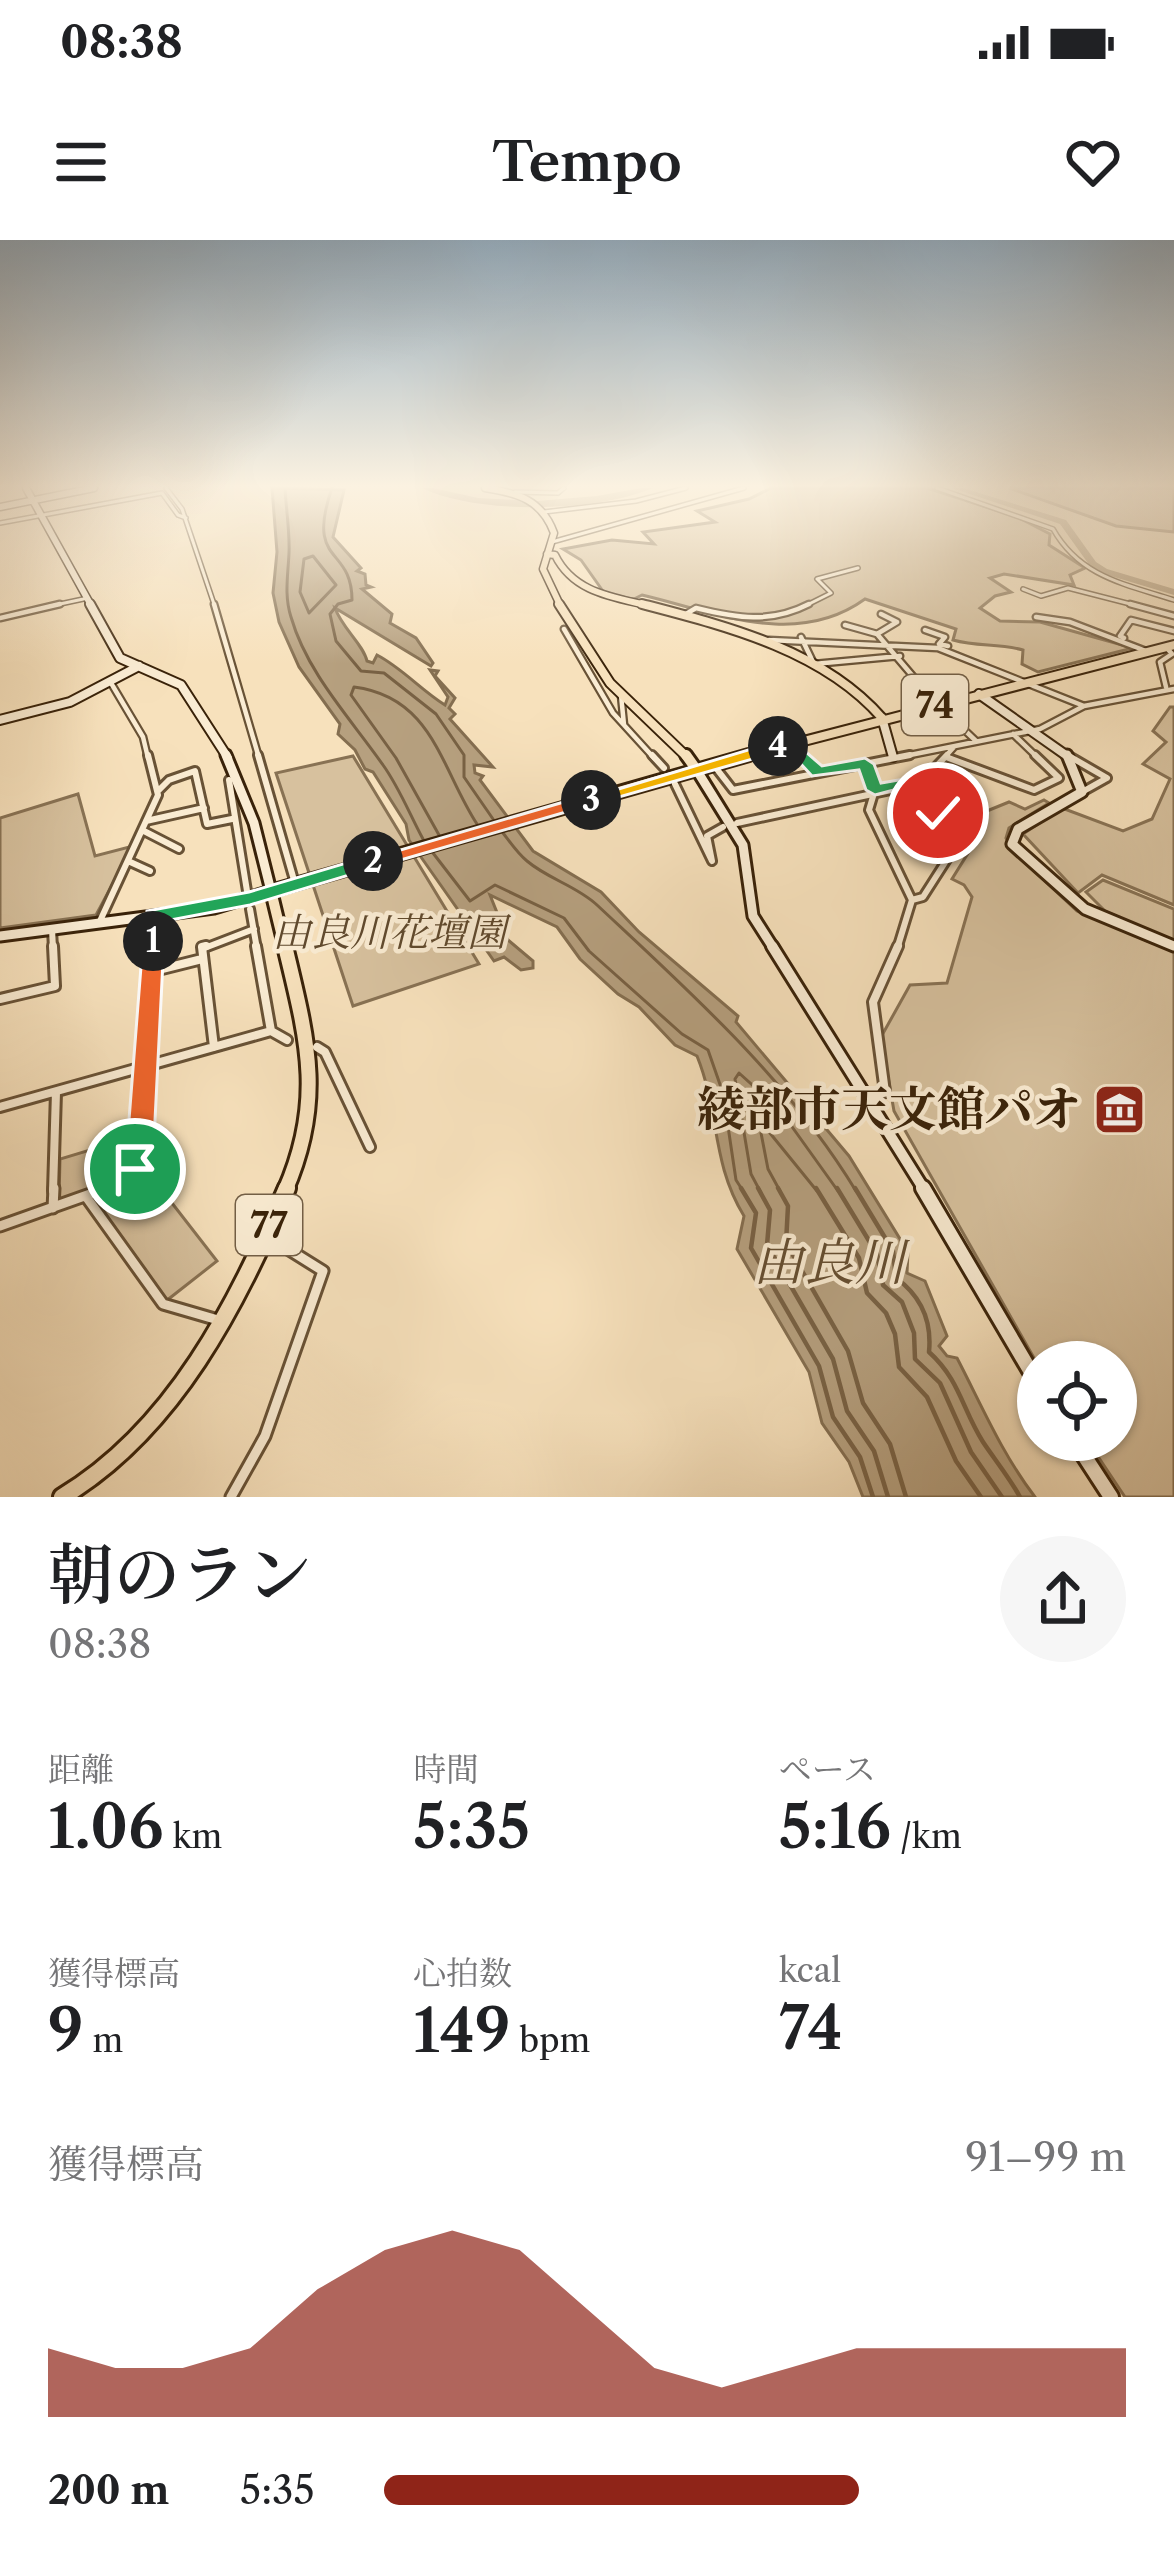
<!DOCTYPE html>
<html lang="ja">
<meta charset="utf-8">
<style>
:root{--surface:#fff;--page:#f6f6f6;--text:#202124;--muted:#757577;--accent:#8f2418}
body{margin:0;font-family:"Libre Caslon Text","Noto Serif JP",serif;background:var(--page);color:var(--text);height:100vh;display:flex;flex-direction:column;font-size:45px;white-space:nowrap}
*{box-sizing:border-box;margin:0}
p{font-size:39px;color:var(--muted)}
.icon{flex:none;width:66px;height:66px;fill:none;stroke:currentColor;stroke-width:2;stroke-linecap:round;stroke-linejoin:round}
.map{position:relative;height:1257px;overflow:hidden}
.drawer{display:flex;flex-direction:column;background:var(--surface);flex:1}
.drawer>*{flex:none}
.fabs{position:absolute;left:1017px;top:1101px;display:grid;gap:24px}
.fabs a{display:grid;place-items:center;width:120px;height:120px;border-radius:50%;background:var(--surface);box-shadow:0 3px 9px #0004;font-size:60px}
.pin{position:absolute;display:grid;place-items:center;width:102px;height:102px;color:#fff;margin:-51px;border:6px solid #fff;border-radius:50%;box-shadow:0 3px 12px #0007}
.km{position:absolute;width:60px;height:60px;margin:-30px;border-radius:50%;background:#222;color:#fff;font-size:33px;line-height:60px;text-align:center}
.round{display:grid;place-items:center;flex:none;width:126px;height:126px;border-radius:63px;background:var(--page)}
.head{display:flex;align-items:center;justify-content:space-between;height:204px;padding:0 48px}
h1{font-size:66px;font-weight:600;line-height:90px}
.metrics{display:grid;grid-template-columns:repeat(3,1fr);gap:18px;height:204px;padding:12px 48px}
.metrics div{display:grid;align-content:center}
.metrics b{font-size:60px;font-weight:600}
.metrics small{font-size:33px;font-weight:400}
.metrics p{font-size:33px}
.chart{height:336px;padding:24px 48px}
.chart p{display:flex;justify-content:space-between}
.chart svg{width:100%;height:216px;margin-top:12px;fill:var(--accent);opacity:.7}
ul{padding:0 48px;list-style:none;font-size:39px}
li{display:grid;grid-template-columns:192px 144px 1fr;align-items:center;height:90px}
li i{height:30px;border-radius:15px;background:var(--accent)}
.status{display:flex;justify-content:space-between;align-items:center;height:84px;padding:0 60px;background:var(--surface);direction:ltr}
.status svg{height:33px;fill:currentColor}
header{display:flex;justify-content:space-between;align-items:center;height:156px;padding:0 48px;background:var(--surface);font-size:54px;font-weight:600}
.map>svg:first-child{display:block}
</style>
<div class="status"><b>08:38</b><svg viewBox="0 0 49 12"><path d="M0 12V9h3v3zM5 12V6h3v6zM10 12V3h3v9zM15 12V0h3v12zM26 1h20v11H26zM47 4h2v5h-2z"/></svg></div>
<header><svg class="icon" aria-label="menu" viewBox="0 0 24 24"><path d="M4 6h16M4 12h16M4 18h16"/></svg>Tempo<svg class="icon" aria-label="heart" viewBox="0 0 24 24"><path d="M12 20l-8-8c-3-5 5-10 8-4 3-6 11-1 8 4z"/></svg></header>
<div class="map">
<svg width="1174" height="1257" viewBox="0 0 1174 1257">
<rect width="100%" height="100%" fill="#f7e1bc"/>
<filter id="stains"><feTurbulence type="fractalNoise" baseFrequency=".00167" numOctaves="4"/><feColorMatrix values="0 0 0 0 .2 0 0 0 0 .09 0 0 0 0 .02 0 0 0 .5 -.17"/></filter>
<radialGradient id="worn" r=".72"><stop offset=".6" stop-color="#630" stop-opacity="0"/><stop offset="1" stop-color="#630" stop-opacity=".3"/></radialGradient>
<!-- green -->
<path fill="#d7c19e" stroke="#887254" stroke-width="3" d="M771,248H927L1017,277L1050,294L1049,305L1085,328L1070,335L1074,345L1004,334L990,338L1011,352L995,356L980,368L1000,381L1040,382L1133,408L1038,432L1022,424L1023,410C998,403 978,407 953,400L956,389L865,359C796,409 715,372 642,355L634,359L605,354L581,320L563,309L612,300L654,304L643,292L715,282L697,271L749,259Z
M1009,248H1174V292L1116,286Z
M1170,467H1174V665L1102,635L1078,653L1023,594L1062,568L1123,591L1152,579L1170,539L1143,524L1166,502L1153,491Z
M353,516L479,724L353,766L276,533Z
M78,554L95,616L133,606L96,675L0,688V578Z
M1044,560L1049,563L1009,588L1006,598L1014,612L1077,671L1152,703L1159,695L1105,671L1086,652L1103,640L1174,669V1257H1125L1087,1200H1116V1122L1038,1125L894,871L881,797L910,745L947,743L972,657L964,645L952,639L970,610L982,573L1009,562L1025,569Z
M133,897L131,924L88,954L63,962L59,959L60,919Z
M144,927L217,1021L166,1061L97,966L101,956Z"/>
<!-- water -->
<path fill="#b6a07f" stroke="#846e50" stroke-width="3" d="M272,248L344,250L333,297L361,328L357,331L365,334L366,345L371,347L362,349L392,374L390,383L416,398L433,423L431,426L335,368C342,388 363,404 367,421L373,423L377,415C402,428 421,450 445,465L448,457L430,430L438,431L435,436L455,458L449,468L455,474L450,479L493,527L474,525L475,533L483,536L480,540L533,611L601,652L639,692L738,776L736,782L849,916L908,1012L907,1033L925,1041L947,1096L939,1106L947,1116L957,1118C982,1166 1002,1214 1035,1257H863L849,1222L822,1183L809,1132L737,1009L744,976C711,922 720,873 697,816L675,805L639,767L618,754L580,719L557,687L490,655L508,700L533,721V728L521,730L504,717L494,721L409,600L406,584L373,532L365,529L355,510L338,494L340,484L299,427L279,382L273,353L277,312Z"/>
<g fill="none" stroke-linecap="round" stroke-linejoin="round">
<!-- shore-far1 -->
<path stroke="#786144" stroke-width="3" d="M285,248C286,269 290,292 289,313C288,336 284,355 291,377C307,433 351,479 383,525C399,547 410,575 423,599
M332,248C305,326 352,305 352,360L338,364L330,374L336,401L361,431L384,433L436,474L464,515V537L493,579
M313,316L336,345L309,373L300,352L304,319Z
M503,593C510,602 518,614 527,621C548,639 577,646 597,665C691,753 789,840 856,951
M439,595L396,518L351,455L354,447C433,457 441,529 477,584
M433,613L470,661L495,645L564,678L589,711L682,794L708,810L723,853L736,940L743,951
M760,951L751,934L735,839L739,833L780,870L838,951
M780,951L768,929L761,893L765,887L817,951"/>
<!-- shore -->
<path stroke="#786144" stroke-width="4.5" d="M741,948L756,973L751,1008L819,1126L833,1177L860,1217L873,1257
M758,948L770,970L767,1005L833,1119L847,1171L874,1211L888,1257
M778,948L788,966L786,1003L848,1111L863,1163L890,1204L906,1257
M816,948L859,1018L867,1053L886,1073L895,1094L899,1127L927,1157L956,1221L981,1257
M837,948L877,1014L883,1045L902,1062L914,1093L915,1119L940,1143L971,1212L1002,1257
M855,948L893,1011L896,1038C921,1056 932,1081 929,1112C960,1140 962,1169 983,1202C995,1220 1009,1237 1020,1257"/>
<!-- river -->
<path fill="#b6a07f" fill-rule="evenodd" d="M422,248H433L478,258L537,261L597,256L641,248H653C597,272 477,275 422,248Z
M952,248H963L1066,280L1096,322L1107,329L1174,349V355L1101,333L1090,326L1060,284Z"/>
<defs>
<path id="street-far4" d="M166,248L182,269L215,367
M937,248L1053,289C1080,337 1125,344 1174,360
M515,252L558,253L564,248
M544,272L636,261L686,248
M0,283L162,253L178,275L186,278
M552,302L744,248
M1023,349L1041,356L1068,348L1142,367
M46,367L88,358
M803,367L831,353L817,339L858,328"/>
<path id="street-far3" d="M214,364L259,518
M1130,364L1174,376
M686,374L696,368C737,378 770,384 809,364
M1036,377L1070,382L1146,411
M0,378L60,364
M845,385L877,394L934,461L976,501
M564,389L613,473L654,518
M925,390L945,397L939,404L948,406
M877,394L897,382L881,374
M801,397L814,424L900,416
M1124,398L1120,396L1131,380L1174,391
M769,400L938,408L1084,466
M1166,407L1172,414L1160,422L1166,447
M111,443L143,497L148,518
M621,455L624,485
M1013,494L1038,518
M792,504L805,518
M895,518L1040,489L1084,466L1174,449
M944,518L954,507"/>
<path id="street-far2" d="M258,515L294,640
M652,515L664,528
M802,515L818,532
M1069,516L1107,538L1082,552
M946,517L1034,550L1059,538L1035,515
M865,523L875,550L869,570L912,660L897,709
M716,528L733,550L910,515
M229,540L247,651
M675,544L712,621L707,596L723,587
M158,551L169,540L195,531L207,584L232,579
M146,581L204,568
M737,583L905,547L930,533L947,515
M142,590L179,609
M128,621L150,631
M912,660L923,657L953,610L938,573L940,554L921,539
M250,669L257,709
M100,681L158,555L148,515
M52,689L53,709
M152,709L154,676
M202,709L254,689"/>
<path id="street-far1" d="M206,706L202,707L214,807
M256,706L271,791
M154,731L202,719
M0,759L55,746L53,706
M317,807L325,812L370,907
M869,859L885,852L873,762L898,706
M0,867L271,791L287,800
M53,951L56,852
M102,951L139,920L152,706"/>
<path id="street" d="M87,958L163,1064L218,1080
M53,968L54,948
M0,986L107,948
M231,1257L265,1196L323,1031L267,996"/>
<path id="secondary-far4" d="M26,248L92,367
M0,267L94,248"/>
<path id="secondary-far3" d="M90,364L120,418L181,445L228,518
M979,454L1070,518
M882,478L893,517
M0,480L70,462L139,426"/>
<path id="secondary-far2" d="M1067,515L1082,552L1018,589L1012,604L1085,669L1174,706
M696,529L743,605L753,676L774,709
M0,696L214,668L271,651L254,583L226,515"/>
<path id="secondary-far1" d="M772,706L925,951"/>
<path id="secondary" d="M923,948L1038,1144
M1074,1200L1111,1257"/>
<path id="primary-far4" d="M485,248C518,253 542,260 554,293L543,329L561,367
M547,314L555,315C574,354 615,357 654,367"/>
<path id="primary-far3" d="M559,364L610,443L688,518
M642,364C726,386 823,410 882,478
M738,518L1174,405"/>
<path id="primary-far2" d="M686,515L696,529
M285,709L271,651L749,515"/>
<path id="primary-far1" d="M285,706C307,798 325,860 285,951"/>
<path id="primary" d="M62,1257C175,1189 236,1065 287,948"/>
</defs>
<!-- street-far4 casing -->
<use href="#street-far4" stroke="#685236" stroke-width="6"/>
<!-- street-far3 casing -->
<use href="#street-far3" stroke="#685236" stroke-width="9"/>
<!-- street-far2 casing -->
<use href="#street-far2" stroke="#685236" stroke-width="12"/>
<!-- street-far1 casing -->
<use href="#street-far1" stroke="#685236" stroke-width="14"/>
<!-- street casing -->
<use href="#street" stroke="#685236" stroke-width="15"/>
<!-- secondary-far4 casing -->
<use href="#secondary-far4" stroke="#392209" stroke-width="9"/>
<!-- secondary-far3 casing -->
<use href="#secondary-far3" stroke="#392209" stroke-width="12"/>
<!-- secondary-far2 casing -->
<use href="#secondary-far2" stroke="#392209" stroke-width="15"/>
<!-- secondary-far1 casing -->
<use href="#secondary-far1" stroke="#392209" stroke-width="16"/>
<!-- secondary casing -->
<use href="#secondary" stroke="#392209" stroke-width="20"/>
<!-- primary-far4 casing -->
<use href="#primary-far4" stroke="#392209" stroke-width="9"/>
<!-- primary-far3 casing -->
<use href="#primary-far3" stroke="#392209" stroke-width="12"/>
<!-- primary-far2 casing -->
<use href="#primary-far2" stroke="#392209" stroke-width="16"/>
<!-- primary-far1 casing -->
<use href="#primary-far1" stroke="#392209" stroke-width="20"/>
<!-- primary casing -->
<use href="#primary" stroke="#392209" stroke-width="22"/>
<!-- street-far4 -->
<use href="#street-far4" stroke="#faecd3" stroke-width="3"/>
<!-- street-far3 -->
<use href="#street-far3" stroke="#faecd3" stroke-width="4.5"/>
<!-- street-far2 -->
<use href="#street-far2" stroke="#faecd3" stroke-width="6"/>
<!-- street-far1 -->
<use href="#street-far1" stroke="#faecd3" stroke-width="8"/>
<!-- street -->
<use href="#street" stroke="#faecd3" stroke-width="9"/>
<!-- secondary-far4 -->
<use href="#secondary-far4" stroke="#faecd3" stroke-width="6"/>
<!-- secondary-far3 -->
<use href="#secondary-far3" stroke="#faecd3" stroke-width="8"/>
<!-- secondary-far2 -->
<use href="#secondary-far2" stroke="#faecd3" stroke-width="9"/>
<!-- secondary-far1 -->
<use href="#secondary-far1" stroke="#faecd3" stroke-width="10"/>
<!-- secondary -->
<use href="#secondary" stroke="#faecd3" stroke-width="14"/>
<!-- primary-far4 -->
<use href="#primary-far4" stroke="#f7e1bc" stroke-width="6"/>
<!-- primary-far3 -->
<use href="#primary-far3" stroke="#f7e1bc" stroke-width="8"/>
<!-- primary-far2 -->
<use href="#primary-far2" stroke="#f7e1bc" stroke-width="10"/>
<!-- primary-far1 -->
<use href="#primary-far1" stroke="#f7e1bc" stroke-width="14"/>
<!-- primary -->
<use href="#primary" stroke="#f7e1bc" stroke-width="16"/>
</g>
<!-- sky -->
<linearGradient id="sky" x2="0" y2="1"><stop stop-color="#94acbe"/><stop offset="0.58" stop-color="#fbf2e1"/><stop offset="1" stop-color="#fbf2e1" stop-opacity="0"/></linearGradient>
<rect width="1174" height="424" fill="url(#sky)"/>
<!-- split-1 -->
<path fill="#f0652b" stroke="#fff" stroke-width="3" d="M153,693L164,701L153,920L144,937L135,941L125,937L121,929L126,918L143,701Z"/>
<!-- split-2 -->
<path fill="#22a559" stroke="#fff" stroke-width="3" d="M373,615L379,617V626L250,665L165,681L161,706H146L147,671L249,652Z"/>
<!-- split-3 -->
<path fill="#f0652b" stroke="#fff" stroke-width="3" d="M591,554L600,560L597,563L373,628L363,621Z"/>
<!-- split-4 -->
<path fill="#f5b400" stroke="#fff" stroke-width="3" d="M778,501L784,503V510L591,565L582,560Z"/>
<!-- split-5 -->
<path fill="#22a559" stroke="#fff" stroke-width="3" d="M790,498L822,526L865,518L874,524L881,543L916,537L924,542L875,555L866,550L859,530L812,536L787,509L770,506Z"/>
<!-- split-6 -->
<path fill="#f5b400" stroke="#fff" stroke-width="3" d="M915,535H927L946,550L944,577H931V555L907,542Z"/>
<!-- icons -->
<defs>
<symbol id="museum-square" viewBox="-11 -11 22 22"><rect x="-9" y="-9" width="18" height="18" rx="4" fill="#8f2418" stroke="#faecd3"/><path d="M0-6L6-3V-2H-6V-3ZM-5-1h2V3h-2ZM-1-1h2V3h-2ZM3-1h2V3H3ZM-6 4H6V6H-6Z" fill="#fff"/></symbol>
</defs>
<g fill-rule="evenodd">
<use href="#museum-square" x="1090" y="840" width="59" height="59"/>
</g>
<g text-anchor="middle" stroke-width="9" stroke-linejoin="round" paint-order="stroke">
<!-- shield labels -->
<g fill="#faecd3" stroke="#735f46" stroke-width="3">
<rect x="902" y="435" width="66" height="60" rx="9"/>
<rect x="236" y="955" width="66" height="60" rx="9"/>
</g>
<g font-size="36" font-weight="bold" fill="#392209">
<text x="935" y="478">74</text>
<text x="269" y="998">77</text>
</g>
<!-- park labels -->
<g font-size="39" font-style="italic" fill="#604a2e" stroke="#faecd3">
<text x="389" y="706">由良川花壇園</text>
</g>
<!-- near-poi labels -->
<g font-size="48" font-weight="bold" fill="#392209" stroke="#faecd3" text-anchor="end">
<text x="1081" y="886">綾部市天文館パオ</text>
</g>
<!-- near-water labels -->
<g font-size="51" font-style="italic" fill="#654e32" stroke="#faecd3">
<text x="829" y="1040">由良川</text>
</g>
</g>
<rect width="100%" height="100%" filter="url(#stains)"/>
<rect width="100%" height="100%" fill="url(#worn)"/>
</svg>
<div class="fabs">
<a><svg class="icon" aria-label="locate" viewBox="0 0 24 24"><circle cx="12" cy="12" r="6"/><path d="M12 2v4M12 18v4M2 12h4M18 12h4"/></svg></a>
</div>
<div class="pin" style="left:135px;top:929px;background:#1e9e55"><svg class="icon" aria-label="arrive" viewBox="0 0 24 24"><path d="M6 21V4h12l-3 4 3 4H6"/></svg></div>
<div class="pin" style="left:938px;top:573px;background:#d93025"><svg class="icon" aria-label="check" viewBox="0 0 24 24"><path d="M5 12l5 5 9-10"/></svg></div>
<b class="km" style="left:153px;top:701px">1</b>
<b class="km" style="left:373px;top:621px">2</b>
<b class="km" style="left:591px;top:560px">3</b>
<b class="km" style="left:778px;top:506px">4</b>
</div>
<section class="drawer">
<div class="head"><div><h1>朝のラン</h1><p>08:38</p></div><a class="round"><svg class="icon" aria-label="share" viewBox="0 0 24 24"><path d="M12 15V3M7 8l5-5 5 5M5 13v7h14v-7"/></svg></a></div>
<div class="metrics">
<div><p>距離</p><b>1.06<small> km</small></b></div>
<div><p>時間</p><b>5:35</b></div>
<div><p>ペース</p><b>5:16<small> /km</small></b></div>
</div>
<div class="metrics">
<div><p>獲得標高</p><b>9<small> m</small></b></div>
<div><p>心拍数</p><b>149<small> bpm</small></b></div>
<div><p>kcal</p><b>74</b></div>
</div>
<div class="chart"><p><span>獲得標高</span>91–99 m</p>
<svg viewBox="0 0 160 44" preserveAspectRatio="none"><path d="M0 44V30L10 34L20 34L30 30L40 18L50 10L60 6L70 10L80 22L90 34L100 38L110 34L120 30L130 30L140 30L150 30L160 30V44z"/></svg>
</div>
<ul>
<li><b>200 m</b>5:35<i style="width:64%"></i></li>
</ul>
</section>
